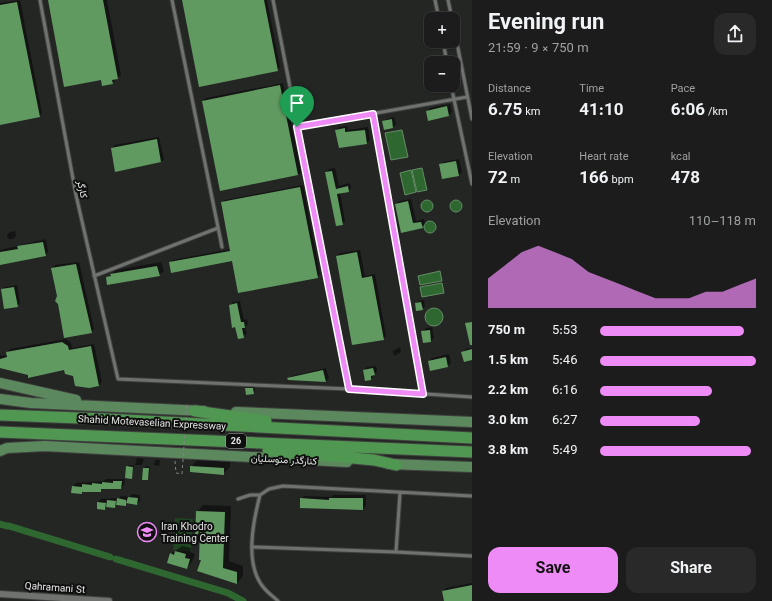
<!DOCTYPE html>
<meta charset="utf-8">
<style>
:root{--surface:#1b1c1b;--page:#282928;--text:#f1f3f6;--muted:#a0a1a3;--line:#393a3a;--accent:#ef8bf7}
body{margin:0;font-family:Georgia,Vazirmatn,serif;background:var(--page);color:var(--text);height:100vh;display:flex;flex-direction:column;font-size:15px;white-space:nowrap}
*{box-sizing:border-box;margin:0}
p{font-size:13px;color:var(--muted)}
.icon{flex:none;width:22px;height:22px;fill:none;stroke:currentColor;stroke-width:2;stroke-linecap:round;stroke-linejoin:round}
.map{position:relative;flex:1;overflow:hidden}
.panel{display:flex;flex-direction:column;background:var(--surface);width:300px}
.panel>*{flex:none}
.tools{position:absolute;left:424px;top:12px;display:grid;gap:8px}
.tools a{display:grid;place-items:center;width:36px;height:36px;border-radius:8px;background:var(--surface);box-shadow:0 1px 3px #0004,0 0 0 1px var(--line);font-size:20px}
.pin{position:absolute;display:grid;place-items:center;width:34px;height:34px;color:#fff;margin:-41px -17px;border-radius:50% 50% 50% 0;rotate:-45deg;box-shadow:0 0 4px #0007}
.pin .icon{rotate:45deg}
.round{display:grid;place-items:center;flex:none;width:42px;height:42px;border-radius:12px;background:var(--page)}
.headline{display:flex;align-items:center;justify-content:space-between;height:68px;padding:0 16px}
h1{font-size:22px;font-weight:700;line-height:30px}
.figures{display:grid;grid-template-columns:repeat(3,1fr);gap:6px;height:68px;padding:4px 16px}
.figures div{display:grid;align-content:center}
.figures b{font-size:17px;font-weight:700}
.figures small{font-size:11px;font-weight:400}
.figures p{font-size:11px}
.chart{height:112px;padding:8px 16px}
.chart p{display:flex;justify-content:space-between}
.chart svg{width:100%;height:72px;margin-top:4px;fill:var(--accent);opacity:.7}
.action{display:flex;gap:8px;margin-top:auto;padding:8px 16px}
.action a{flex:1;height:46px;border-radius:12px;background:var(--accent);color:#111;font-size:16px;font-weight:700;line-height:46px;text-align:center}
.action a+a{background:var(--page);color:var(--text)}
ul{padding:0 16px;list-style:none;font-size:13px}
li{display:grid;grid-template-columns:64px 48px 1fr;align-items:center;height:30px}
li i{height:10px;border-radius:5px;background:var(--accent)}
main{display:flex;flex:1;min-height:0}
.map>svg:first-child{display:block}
</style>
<main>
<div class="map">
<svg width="472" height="601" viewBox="0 0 472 601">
<rect width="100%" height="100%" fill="#242624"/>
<!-- green -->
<path fill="#204421" d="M175,518L193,519L191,551L173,550Z"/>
<!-- water -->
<path fill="#2f6731" stroke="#658d66" d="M402,130L408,157L391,160L385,133Z
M422,168L427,190L417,192L412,170Z
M411,170L416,192L405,195L400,173Z
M421 206a6 6 0 1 1 12 0a6 6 0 1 1-12 0Z
M450 206a6 6 0 1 1 12 0a6 6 0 1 1-12 0Z
M424 227a6 6 0 1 1 12 0a6 6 0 1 1-12 0Z
M440,271L442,281L420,285L418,276Z
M442,283L444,293L422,297L420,287Z
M425 317a9 9 0 1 1 18 0a9 9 0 1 1-18 0Z"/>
<!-- shadow -->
<path fill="#0007" d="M20,0L42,113L39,116L0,124V3Z
M49,0H107L121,75L112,83L101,79Z
M183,0H267L280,67L277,70Z
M283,83L301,172L298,175L203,101L206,98Z
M450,104L452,112L449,115L429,120L427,111L430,108Z
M394,117L396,124L393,127L383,122L387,119Z
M347,126L348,130L368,127L370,140L367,143L336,130L339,127Z
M159,137L164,159L161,162L112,148L115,145Z
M459,159L462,172L459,175L440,165L444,162Z
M335,168L339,186L350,183L351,188L348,191L340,192L345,221L342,224L326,172L329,169Z
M303,185L320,274L317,277L233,260L170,263L173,260L231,249L222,203L225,200Z
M411,199L416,221L424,219L425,224L422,227L402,232L396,204L400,201Z
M15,231L16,236L13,239H8L7,235L10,232Z
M46,239L48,252L45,256L0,264V250Z
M360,250L365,276L375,274L386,336L383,339L337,256L340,253Z
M79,262L94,329L91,332L58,296L52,268L55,265Z
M161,262L164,271L159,275L107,278L116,270Z
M17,285L20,303L17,306L2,290L5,287Z
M424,300L425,306L422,309L416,304L419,301Z
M240,301L244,320L247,319L248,324L245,327L247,334L238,338L230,306L233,302Z
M432,327L434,338L431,341L424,342L423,331L426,328Z
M66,339L71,343L72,348L94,344L102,382L99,385L74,376L65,369L28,374L0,367V354L1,356L8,355L7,352L10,349Z
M400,347L401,352L394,356L393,351Z
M472,348V359L463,352L466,349Z
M449,354L451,363L448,366L429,361L432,358Z
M376,366L377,371L371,379L364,370L367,367Z
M326,368L329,378L326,381L288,379L292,376Z
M255,386V391L254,393L246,388Z
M137,458L144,459L142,465H135Z
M160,460L159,466L154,465L155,460Z
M197,460L230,462V467L223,474L191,467Z
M129,465H134L131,477L127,467Z
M146,466L150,467L149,477L147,479L144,468Z
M106,479H125L124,485L121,488H103L100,491H84L82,493L73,486L76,483L104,481Z
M132,494L140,495V501L136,504L128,502L125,505L108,506L105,509L98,508V502L101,499L119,498L121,496L129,497Z
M333,495H366V506L363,509L301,499L304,496L331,497Z
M203,505L231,506L229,561L243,566V576L237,583L203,559L201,533L196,538L197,512Z
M182,546L191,548L190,552L195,554L192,562L186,568L171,554Z
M472,583V601H445L443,591L446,588Z"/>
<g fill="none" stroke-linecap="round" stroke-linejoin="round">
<!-- canal -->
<path stroke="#2f6731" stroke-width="7" d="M0,524L7,526
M9,526L110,557
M116,559L228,593L243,601"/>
</g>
<!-- building -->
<path fill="#609a60" d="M48,0H103L118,79L112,80L113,84L102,86L101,80L64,87Z
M182,0H264L278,71L199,87Z
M17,2L40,117L0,125V5Z
M280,85L298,175L220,191L202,101Z
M447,106L449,116L428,121L426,111Z
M392,119L393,128L384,130L382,121Z
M345,128V132L365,130L367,144L339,148L335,130Z
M157,139L161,162L115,172L111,148Z
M456,161L459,176L442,179L439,164Z
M332,171L336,189L348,186L349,192L337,194L343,225L336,226L325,172Z
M300,187L318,278L238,293L232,261L171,273L169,262L230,251L221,202Z
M408,201L413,223L421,222L423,228L401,233L395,204Z
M43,242L46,256L0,265V252L18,249L17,246Z
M357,252L362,278L372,276L384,340L352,345L336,256Z
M76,264L92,333L64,338L58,304L55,301L57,296L51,268Z
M157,266L160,276L107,285L106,277L111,276L110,274Z
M14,287L18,307L4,309L1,289Z
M421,302L423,310L416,311L415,303Z
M237,303L241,322H244L245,328H242L244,338L238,339L235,327L232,328L229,305Z
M472,322V345H470L465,323Z
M430,330L431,342L423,343L421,331Z
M62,342L68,346L69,350L91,346L99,386L89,388L75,386L73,376L65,374L64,370L28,378V375L0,368V359L7,357L6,352Z
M472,349V360L464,362L461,352Z
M446,357L448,367L430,371L428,361Z
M373,368L375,375L371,376V380L365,381L363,370Z
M323,370L326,382L288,380L287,378Z
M245,388H253L254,394L246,395Z
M126,466L133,467L132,479L125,478Z
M190,466L224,468V475L190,472Z
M143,468H149L148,480H142Z
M113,481H122L121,489H101V492H82V494L71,493L72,486L82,487V484L92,485V483L102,484V482L113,483Z
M128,497L138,498L137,505L126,503Z
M117,498L126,500V506L116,505Z
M300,498L329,500V498H363V510L300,508Z
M107,500L116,501L115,508L106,507Z
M97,502L106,503L105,510L97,509Z
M196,511L225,512L223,568L237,572V584L197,571L201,560H199L200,529L196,539H195Z
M175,551L186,554L185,558L190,559L187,569L167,563L170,553L174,555Z
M472,585V601H444L442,591Z"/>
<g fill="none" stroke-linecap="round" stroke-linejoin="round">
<defs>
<path id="lane" d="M40,0L76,195L118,379L349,389L472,397
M172,0L222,247
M273,0L349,389
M435,0L439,19
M448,0L452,19
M453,23L472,119
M443,41L447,63
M451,85L472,184
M373,114L423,394
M297,127L467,97
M94,276L218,228
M238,499L250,495H260
M253,547L396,552L472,556
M396,552L400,493
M278,601C274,597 268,593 264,588C244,565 253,522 260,495L269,489L283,486L472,496"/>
<path id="street" d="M0,594L109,601"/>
<path id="primary" d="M0,383L76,400
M0,399L31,403L204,411
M236,412L472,422
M0,451L7,448L45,446L347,462
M389,464L472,467"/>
<path id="highway" d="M195,411L266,421
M0,415L106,419L472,438
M0,432L472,452
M268,450L374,460L396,465"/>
</defs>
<!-- lane casing -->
<use href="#lane" stroke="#404240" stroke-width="5"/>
<!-- street casing -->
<use href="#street" stroke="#404240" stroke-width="8"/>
<!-- primary casing -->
<use href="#primary" stroke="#404240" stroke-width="12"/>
<!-- highway casing -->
<use href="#highway" stroke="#404240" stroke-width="13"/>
<!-- path -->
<path stroke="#828482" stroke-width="1" stroke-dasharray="3 3" stroke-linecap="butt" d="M175,461L176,473L182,474"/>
<!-- lane -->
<use href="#lane" stroke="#6f726e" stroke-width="3"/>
<!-- street -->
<use href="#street" stroke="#6f726e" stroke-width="6"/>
<!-- primary -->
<use href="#primary" stroke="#5c885d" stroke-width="10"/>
<!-- highway -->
<use href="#highway" stroke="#509751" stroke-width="11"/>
<!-- path-bridge -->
<path stroke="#828482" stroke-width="1" stroke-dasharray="3 3" stroke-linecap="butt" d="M182,474L187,403"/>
</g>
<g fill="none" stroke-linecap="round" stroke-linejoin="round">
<defs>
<path id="route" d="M373,114L423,394L349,389L297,127Z"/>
</defs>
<!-- route casing -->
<use href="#route" stroke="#fff" stroke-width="8"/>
<!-- route -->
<use href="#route" stroke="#ef8bf7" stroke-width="5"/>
</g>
<!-- icons -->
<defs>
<symbol id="university-ring" viewBox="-11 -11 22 22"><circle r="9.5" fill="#0e0f0e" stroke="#ef8bf7" stroke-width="1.5"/><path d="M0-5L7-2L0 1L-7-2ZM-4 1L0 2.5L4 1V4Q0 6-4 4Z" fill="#ef8bf7"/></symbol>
</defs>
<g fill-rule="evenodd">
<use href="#university-ring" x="136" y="521" width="22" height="22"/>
</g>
<g text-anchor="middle" stroke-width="4" stroke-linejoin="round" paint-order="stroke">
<!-- shield labels -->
<rect fill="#0e0f0e" stroke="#a3a5a3" stroke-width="1" x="226" y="434" width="20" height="14" rx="3"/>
<g font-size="9" font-weight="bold" fill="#e3e5e3">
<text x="236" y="444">26</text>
</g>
<!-- street labels -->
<g font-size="10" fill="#e3e5e3" stroke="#0e0f0e">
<text transform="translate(83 189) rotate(79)" y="4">کارگر</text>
<text transform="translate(152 422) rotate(3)" y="4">Shahid Motevaselian Expressway</text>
<text transform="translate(284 459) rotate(3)" y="4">کنارگذر متوسلیان</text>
<text transform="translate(55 587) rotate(4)" y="4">Qahramani St</text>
</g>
<!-- poi labels -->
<g font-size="10" fill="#e3e5e3" stroke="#0e0f0e" text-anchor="start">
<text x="161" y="530">Iran Khodro<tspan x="161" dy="12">Training Center</tspan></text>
</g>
</g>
</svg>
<div class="tools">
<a>+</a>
<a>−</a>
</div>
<div class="pin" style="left:297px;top:127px;background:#1e9e55"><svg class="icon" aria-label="arrive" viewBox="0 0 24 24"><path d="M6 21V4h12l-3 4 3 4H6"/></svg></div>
</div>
<section class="panel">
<div class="headline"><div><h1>Evening run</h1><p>21:59 · 9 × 750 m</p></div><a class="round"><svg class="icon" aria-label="share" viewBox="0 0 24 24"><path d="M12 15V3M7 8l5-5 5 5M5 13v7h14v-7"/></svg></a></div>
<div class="figures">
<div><p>Distance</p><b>6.75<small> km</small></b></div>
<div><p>Time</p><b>41:10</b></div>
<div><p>Pace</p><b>6:06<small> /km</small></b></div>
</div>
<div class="figures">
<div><p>Elevation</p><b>72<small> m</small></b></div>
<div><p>Heart rate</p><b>166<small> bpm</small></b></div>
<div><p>kcal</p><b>478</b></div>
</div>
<div class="chart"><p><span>Elevation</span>110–118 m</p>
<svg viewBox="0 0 160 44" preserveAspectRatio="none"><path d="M0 44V26L10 18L20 10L30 6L40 10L50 14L60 22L70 26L80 30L90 34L100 38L110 38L120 38L130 34L140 34L150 30L160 26V44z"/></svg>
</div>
<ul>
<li><b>750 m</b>5:53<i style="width:92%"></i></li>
<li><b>1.5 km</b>5:46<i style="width:100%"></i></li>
<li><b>2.2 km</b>6:16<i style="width:72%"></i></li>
<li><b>3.0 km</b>6:27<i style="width:64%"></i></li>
<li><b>3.8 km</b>5:49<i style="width:97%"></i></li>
</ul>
<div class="action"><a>Save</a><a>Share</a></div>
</section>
</main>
